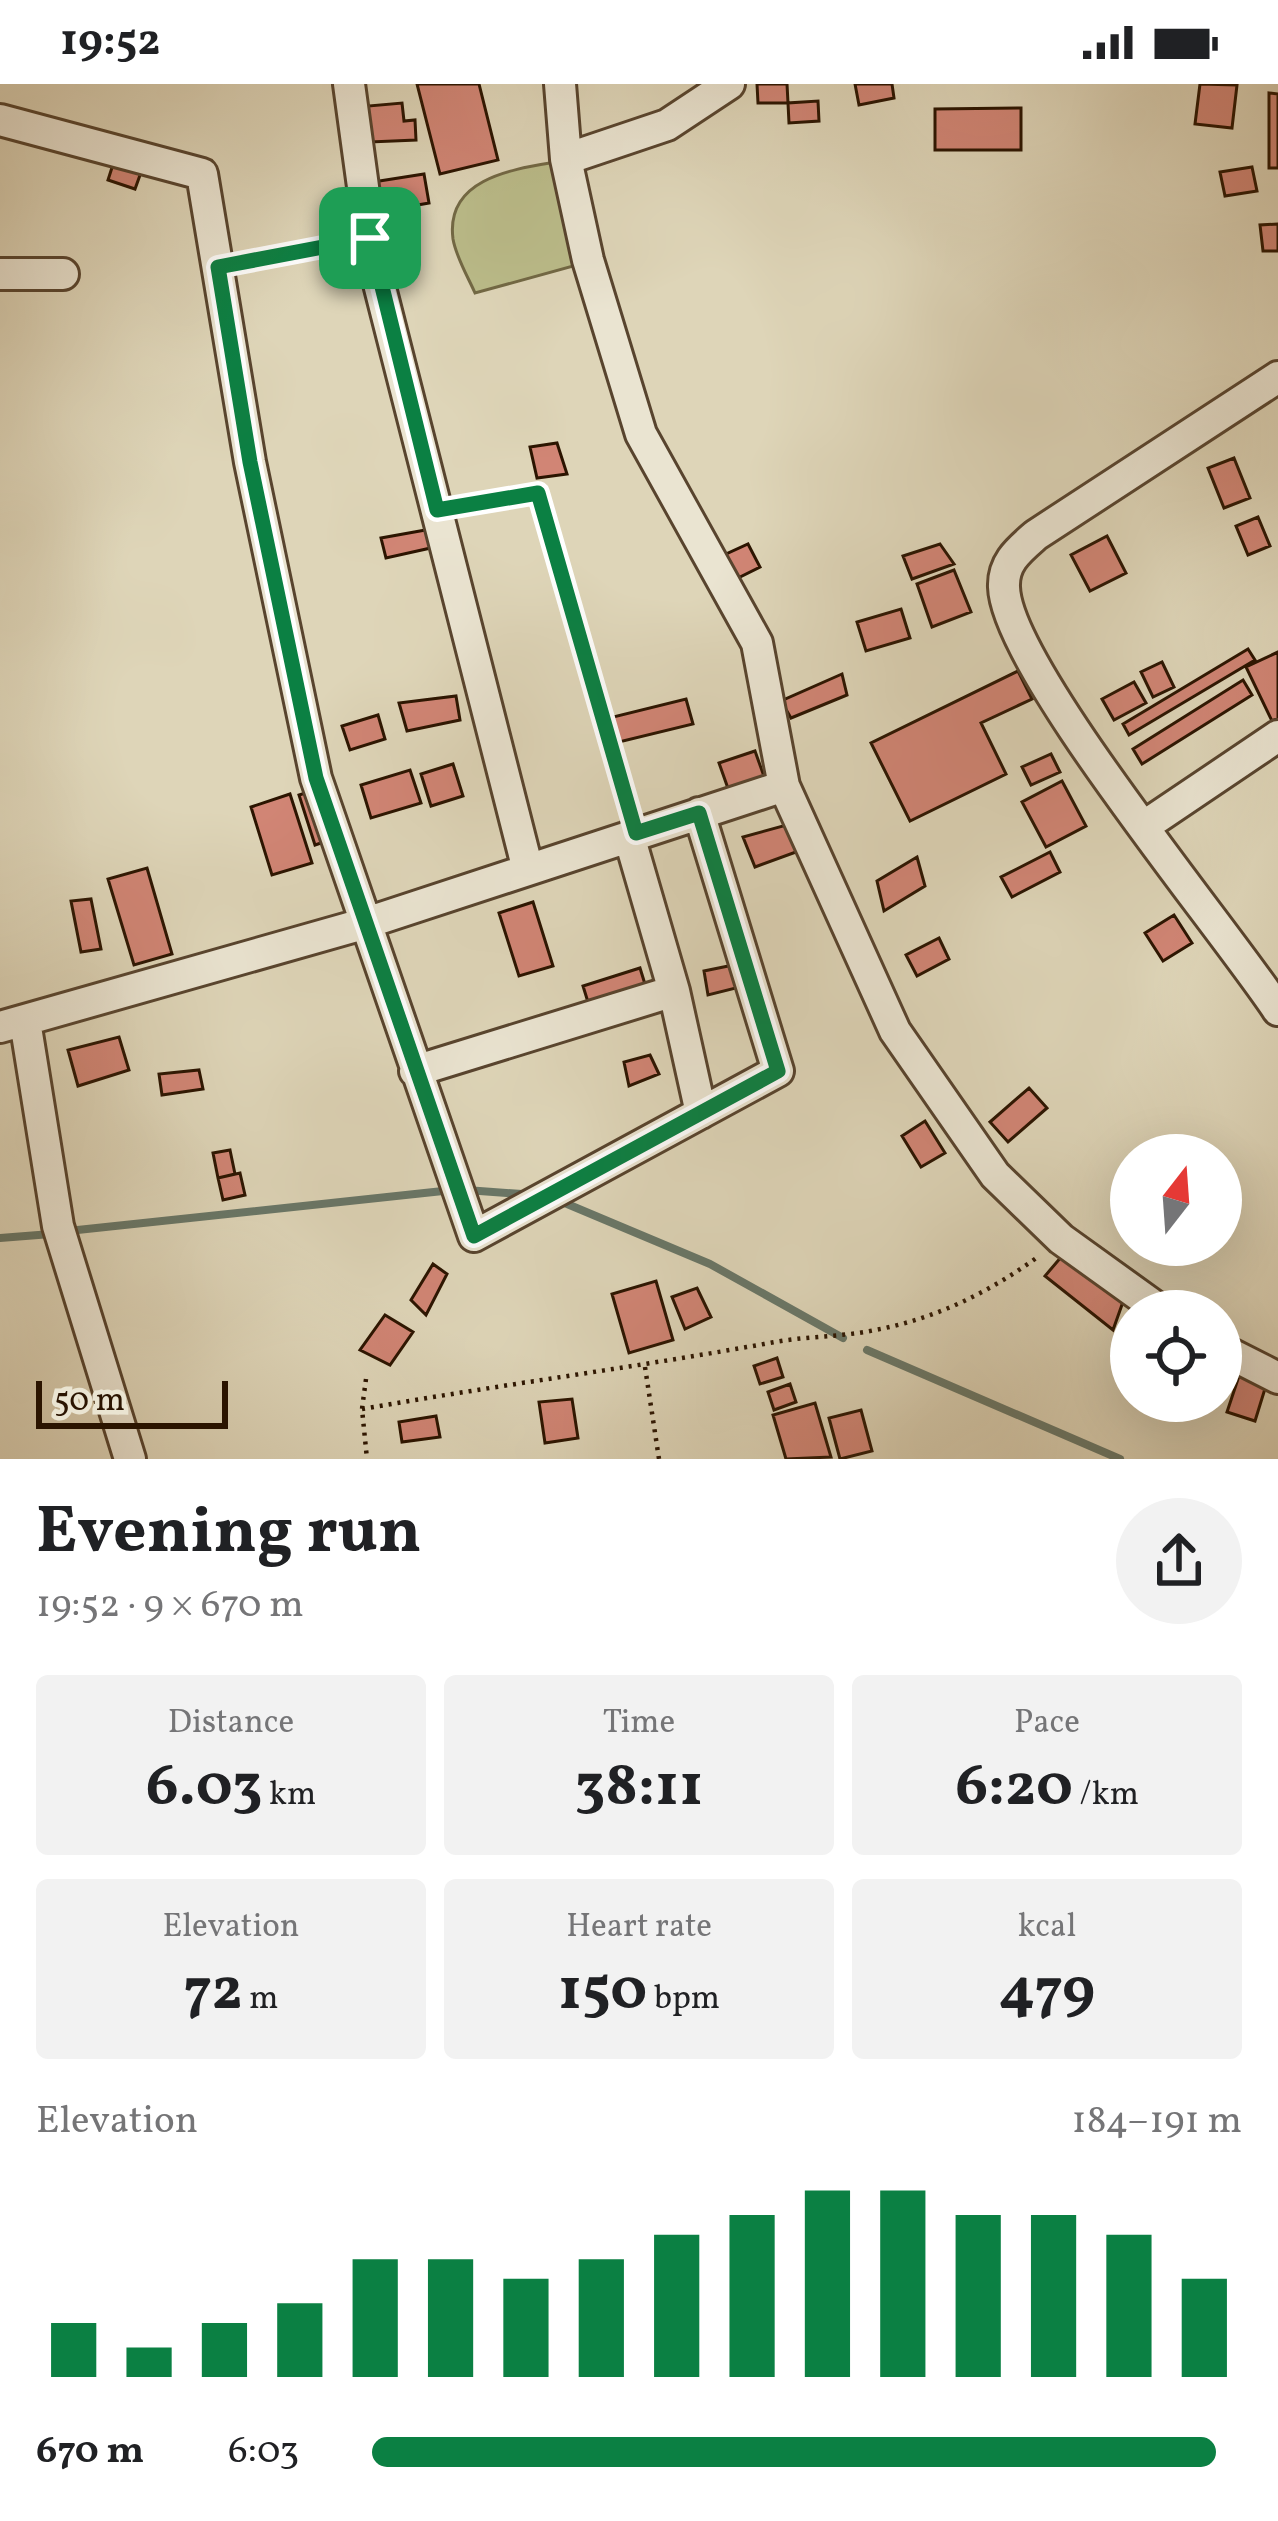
<!DOCTYPE html>
<meta charset="utf-8">
<style>
:root{--surface:#fff;--page:#f2f2f2;--text:#202124;--muted:#757577;--accent:#0b8043}
body{margin:0;font-family:Vollkorn,serif;background:var(--page);color:var(--text);height:100vh;display:flex;flex-direction:column;font-size:45px;white-space:nowrap}
*{box-sizing:border-box;margin:0}
p{font-size:39px;color:var(--muted)}
.icon{flex:none;width:66px;height:66px;fill:none;stroke:currentColor;stroke-width:2;stroke-linecap:round;stroke-linejoin:round}
.map{position:relative;height:1375px;overflow:hidden}
.drawer{display:flex;flex-direction:column;background:var(--surface);flex:1}
.drawer>*{flex:none}
.needle{width:78px;rotate:17deg}
.controls{position:absolute;left:1110px;top:1050px;display:grid;gap:24px}
.controls a{display:grid;place-items:center;width:132px;height:132px;border-radius:50%;background:var(--surface);box-shadow:0 12px 48px #0002;font-size:60px}
.scale{position:absolute;left:36px;bottom:30px;width:192px;box-sizing:border-box;padding-left:12px;border:6px solid #2b1400;border-top:0;font-size:33px;line-height:42px;white-space:nowrap;color:#2b1400;-webkit-text-stroke:9px #eae4d1;paint-order:stroke}
.pin{position:absolute;display:grid;place-items:center;width:102px;height:102px;color:#fff;margin:-51px;border-radius:24px;box-shadow:0 6px 18px #0006}
.round{display:grid;place-items:center;flex:none;width:126px;height:126px;border-radius:63px;background:var(--page)}
.head{display:flex;align-items:center;justify-content:space-between;height:204px;padding:0 36px}
h1{font-size:66px;font-weight:700;line-height:90px}
.figures{display:grid;grid-template-columns:repeat(3,1fr);gap:18px;height:204px;padding:12px 36px}
.figures div{display:grid;align-content:center;border-radius:12px;background:var(--page);text-align:center}
.figures b{font-size:60px;font-weight:700}
.figures small{font-size:33px;font-weight:400}
.figures p{font-size:33px}
.chart{height:336px;padding:24px 36px}
.chart p{display:flex;justify-content:space-between}
.chart svg{width:100%;height:216px;margin-top:12px;stroke:var(--accent);stroke-width:6}
ul{padding:0 36px;list-style:none;font-size:39px}
li{display:grid;grid-template-columns:192px 144px 1fr;align-items:center;height:90px}
li i{height:30px;border-radius:15px;background:var(--accent)}
.status{display:flex;justify-content:space-between;align-items:center;height:84px;padding:0 60px;background:var(--surface);direction:ltr}
.status svg{height:33px;fill:currentColor}
.map>svg:first-child{display:block}
</style>
<div class="status"><b>19:52</b><svg viewBox="0 0 49 12"><path d="M0 12V9h3v3zM5 12V6h3v6zM10 12V3h3v9zM15 12V0h3v12zM26 1h20v11H26zM47 4h2v5h-2z"/></svg></div>
<div class="map">
<svg width="1278" height="1375" viewBox="0 0 1278 1375">
<rect width="100%" height="100%" fill="#ded5b8"/>
<filter id="stains"><feTurbulence type="fractalNoise" baseFrequency=".00167" numOctaves="4"/><feColorMatrix values="0 0 0 0 .2 0 0 0 0 .09 0 0 0 0 .02 0 0 0 .5 -.17"/></filter>
<radialGradient id="worn" r=".72"><stop offset=".6" stop-color="#630" stop-opacity="0"/><stop offset="1" stop-color="#630" stop-opacity=".3"/></radialGradient>
<!-- green -->
<path fill="#babb89" stroke="#726844" stroke-width="3" d="M556,78L577,181L475,209C468,193 456,173 453,155C445,94 514,85 556,78Z"/>
<g fill="none" stroke-linecap="round" stroke-linejoin="round">
<!-- stream -->
<path stroke="#697768" stroke-width="8" d="M466,1106L522,1110
M560,1117L710,1180L843,1254
M68,1147L443,1107
M0,1154L51,1150
M867,1266L1120,1375"/>
</g>
<!-- building -->
<path fill="#d18575" stroke="#2b1400" stroke-width="3" d="M417,0H479L498,76L440,90Z
M757,0H787L788,19H758Z
M855,0H892L894,14L859,21Z
M1200,0L1237,1L1232,44L1195,40Z
M1269,9L1278,10V84H1269Z
M818,17L819,37L789,39L788,19Z
M402,19L404,37L415,36L416,56L370,58L368,22Z
M1021,24V66H935V25Z
M116,71L144,80L135,105L108,96Z
M1252,83L1257,107L1225,112L1220,88Z
M424,90L429,119L378,128L373,98Z
M1278,140V167H1263L1260,141Z
M557,359L567,390L537,394L530,363Z
M1234,374L1250,414L1224,424L1208,384Z
M1258,433L1270,462L1248,471L1236,442Z
M431,445L435,463L386,474L381,454Z
M1107,452L1126,489L1090,507L1071,471Z
M748,460L760,483L736,495L724,471Z
M940,460L954,480L912,495L903,472Z
M954,486L971,528L932,543L917,500Z
M901,525L910,554L866,567L857,538Z
M1248,565L1255,576L1129,651L1123,640Z
M1278,568V634L1272,637L1246,583Z
M1162,578L1174,603L1153,613L1141,588Z
M1018,587L1032,615L981,639L1006,690L910,737L871,659Z
M842,590L847,611L791,634L781,617Z
M1243,596L1252,611L1142,680L1133,665Z
M1134,598L1146,619L1114,636L1102,615Z
M456,612L460,636L407,647L399,619Z
M686,615L693,640L619,658L613,633Z
M378,631L385,655L350,666L342,642Z
M755,667L766,698L730,710L719,679Z
M1051,670L1060,688L1031,701L1022,683Z
M453,680L463,712L431,722L421,690Z
M410,686L421,719L371,734L361,701Z
M1062,697L1086,742L1046,763L1022,718Z
M315,706L330,756L315,761L299,711Z
M290,710L312,779L272,791L251,723Z
M790,740L796,768L755,783L743,753Z
M1050,768L1060,788L1012,813L1001,793Z
M917,773L925,802L884,827L877,797Z
M147,784L172,870L134,881L108,795Z
M91,815L101,865L81,868L71,817Z
M533,818L553,882L519,892L499,829Z
M1174,831L1192,859L1163,877L1145,849Z
M939,854L949,875L917,892L906,871Z
M738,880L744,902L708,911L704,887Z
M640,884L649,913L592,931L583,902Z
M119,953L129,986L78,1002L68,966Z
M650,971L659,990L629,1002L624,978Z
M199,986L203,1005L162,1011L159,990Z
M1029,1004L1047,1024L1008,1058L990,1038Z
M925,1037L945,1069L921,1083L902,1052Z
M230,1066L235,1090L218,1094L213,1069Z
M240,1089L245,1111L223,1116L218,1094Z
M1062,1172L1124,1215L1113,1246L1045,1192Z
M433,1180L447,1190L426,1231L411,1216Z
M656,1197L673,1256L629,1269L612,1210Z
M697,1204L711,1233L685,1245L672,1213Z
M385,1231L413,1248L390,1281L360,1266Z
M777,1274L783,1293L760,1300L754,1282Z
M1241,1286L1268,1295L1255,1337L1227,1328Z
M790,1300L796,1318L774,1326L768,1308Z
M572,1315L578,1354L545,1359L539,1318Z
M815,1319L831,1373L786,1375L773,1331Z
M861,1326L872,1367L840,1375L829,1334Z
M436,1332L440,1353L402,1358L399,1338Z"/>
<g fill="none" stroke-linecap="round" stroke-linejoin="round">
<defs>
<path id="minor" d="M349,0L373,176L527,782
M560,0L566,75L588,176L641,350L757,559L784,702L895,947L995,1091L1061,1155L1161,1227
M0,36L202,90L250,378L316,694L474,1152L778,987L699,729
M566,75L667,41L729,0
M0,190H63
M1278,293L1036,451C1019,466 1003,478 1004,503C1006,583 1224,844 1278,926
M1146,741L1278,652
M629,752L674,907L701,1029
M25,937L58,1142L130,1375
M0,943L363,840L784,702
M415,987L674,907
M1221,1265L1278,1294"/>
</defs>
<!-- minor casing -->
<use href="#minor" stroke="#58442e" stroke-width="36"/>
<!-- path -->
<path stroke="#2b1400" stroke-width="4.5" stroke-dasharray="3 6" stroke-linecap="butt" d="M247,177L342,159
M460,422L538,409L629,727
M645,1283L659,1375
M366,1295L362,1325L367,1375
M362,1325C499,1301 638,1283 775,1258C808,1252 842,1253 875,1246C935,1235 990,1208 1039,1172"/>
<!-- minor -->
<use href="#minor" stroke="#eae4d1" stroke-width="30"/>
</g>
<g fill="none" stroke-linecap="round" stroke-linejoin="round">
<defs>
<path id="route" d="M370,154L437,426L538,409L636,749L699,729L778,987L474,1152L316,694L250,378L218,183Z"/>
</defs>
<!-- route casing -->
<use href="#route" stroke="#fff" stroke-width="24"/>
<!-- route -->
<use href="#route" stroke="#0b8043" stroke-width="15"/>
</g>
<rect width="100%" height="100%" filter="url(#stains)"/>
<rect width="100%" height="100%" fill="url(#worn)"/>
</svg>
<div class="controls">
<a><svg class="needle" viewBox="-14 -14 28 28"><path d="M0-13l5 13h-10z" fill="#e53935"/><path d="M0 13l5-13h-10z" fill="#757577"/></svg></a>
<a><svg class="icon" aria-label="locate" viewBox="0 0 24 24"><circle cx="12" cy="12" r="6"/><path d="M12 2v4M12 18v4M2 12h4M18 12h4"/></svg></a>
</div>
<div class="scale">50 m</div>
<div class="pin" style="left:370px;top:154px;background:#1e9e55"><svg class="icon" aria-label="arrive" viewBox="0 0 24 24"><path d="M6 21V4h12l-3 4 3 4H6"/></svg></div>
</div>
<section class="drawer">
<div class="head"><div><h1>Evening run</h1><p>19:52 · 9 × 670 m</p></div><a class="round"><svg class="icon" aria-label="share" viewBox="0 0 24 24"><path d="M12 15V3M7 8l5-5 5 5M5 13v7h14v-7"/></svg></a></div>
<div class="figures">
<div><p>Distance</p><b>6.03<small> km</small></b></div>
<div><p>Time</p><b>38:11</b></div>
<div><p>Pace</p><b>6:20<small> /km</small></b></div>
</div>
<div class="figures">
<div><p>Elevation</p><b>72<small> m</small></b></div>
<div><p>Heart rate</p><b>150<small> bpm</small></b></div>
<div><p>kcal</p><b>479</b></div>
</div>
<div class="chart"><p><span>Elevation</span>184–191 m</p>
<svg viewBox="0 0 160 44" preserveAspectRatio="none"><path d="M5 44V33M15 44V38M25 44V33M35 44V29M45 44V20M55 44V20M65 44V24M75 44V20M85 44V15M95 44V11M105 44V6M115 44V6M125 44V11M135 44V11M145 44V15M155 44V24"/></svg>
</div>
<ul>
<li><b>670 m</b>6:03<i style="width:97%"></i></li>
</ul>
</section>
